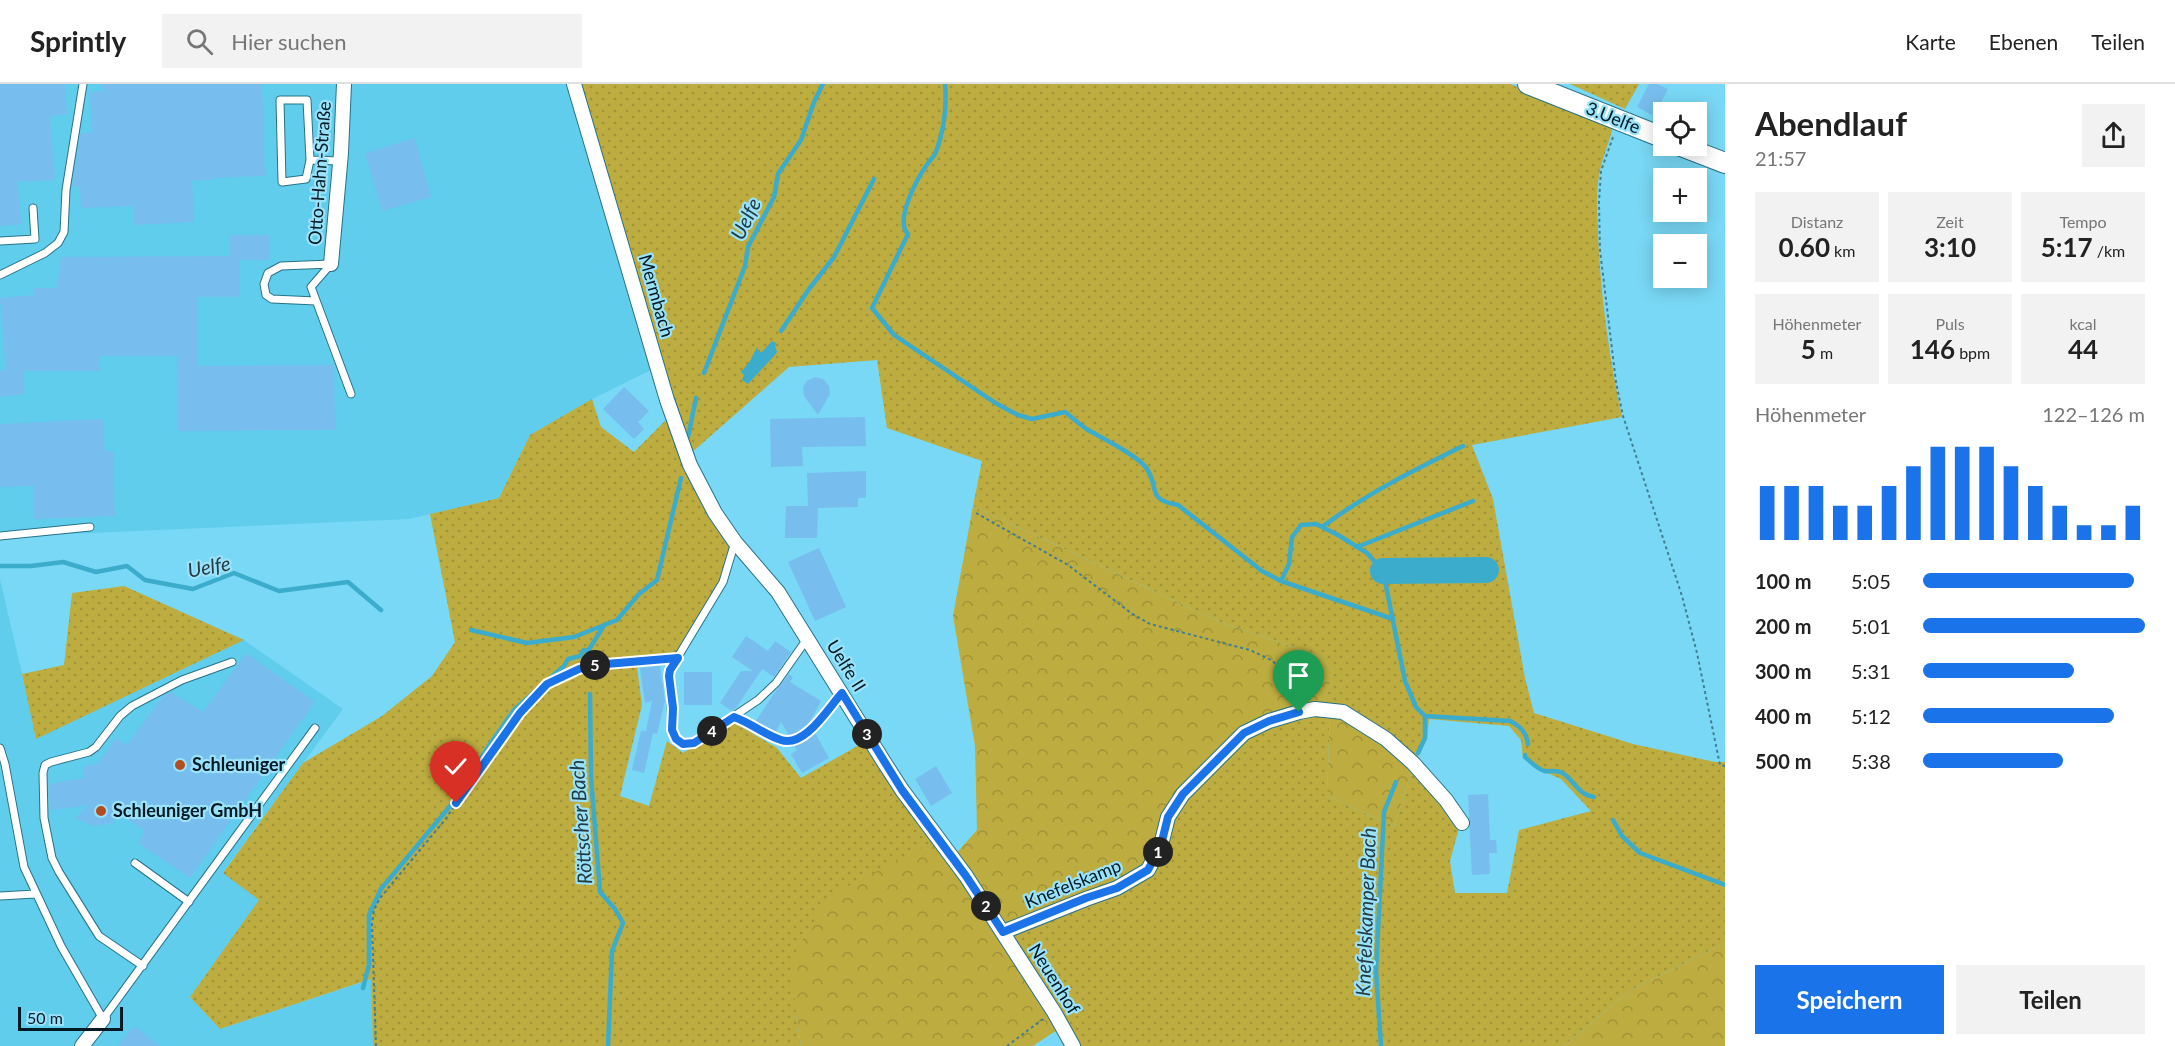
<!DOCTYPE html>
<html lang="de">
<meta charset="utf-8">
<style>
:root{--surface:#fff;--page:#f2f2f2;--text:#222;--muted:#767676;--line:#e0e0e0;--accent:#1a73e8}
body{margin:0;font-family:Lato,sans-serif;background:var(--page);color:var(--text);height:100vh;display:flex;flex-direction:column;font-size:22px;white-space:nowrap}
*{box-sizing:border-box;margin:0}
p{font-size:20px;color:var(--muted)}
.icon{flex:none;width:33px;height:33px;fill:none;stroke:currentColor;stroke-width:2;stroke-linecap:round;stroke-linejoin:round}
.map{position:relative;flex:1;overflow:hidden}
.panel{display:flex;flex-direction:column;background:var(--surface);width:450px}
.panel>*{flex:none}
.buttons{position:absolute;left:1653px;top:18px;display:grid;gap:12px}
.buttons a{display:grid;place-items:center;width:54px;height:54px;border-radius:0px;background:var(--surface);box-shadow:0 3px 15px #0003;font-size:30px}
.scale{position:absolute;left:18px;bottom:15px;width:105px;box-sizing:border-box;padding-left:6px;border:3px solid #001922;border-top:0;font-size:16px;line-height:21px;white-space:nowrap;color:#001922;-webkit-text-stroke:4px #99e2fa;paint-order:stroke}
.pin{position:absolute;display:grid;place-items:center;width:51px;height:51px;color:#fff;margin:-62px -26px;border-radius:50% 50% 50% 0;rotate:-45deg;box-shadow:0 0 6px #0007}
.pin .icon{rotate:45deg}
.km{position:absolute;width:30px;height:30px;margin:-15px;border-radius:50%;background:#222;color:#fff;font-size:16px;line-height:30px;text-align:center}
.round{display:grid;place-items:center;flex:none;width:63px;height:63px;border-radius:0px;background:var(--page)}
.summary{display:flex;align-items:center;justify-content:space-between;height:102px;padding:0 30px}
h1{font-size:33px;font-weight:700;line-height:45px}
.metrics{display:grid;grid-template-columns:repeat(3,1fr);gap:9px;height:102px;padding:6px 30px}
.metrics div{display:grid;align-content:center;border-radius:0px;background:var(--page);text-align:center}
.metrics b{font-size:26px;font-weight:700}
.metrics small{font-size:16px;font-weight:400}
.metrics p{font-size:16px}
.chart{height:168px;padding:12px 30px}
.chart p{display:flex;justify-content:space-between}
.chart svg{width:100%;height:108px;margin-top:6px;stroke:var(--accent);stroke-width:6}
.action{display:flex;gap:12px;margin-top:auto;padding:12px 30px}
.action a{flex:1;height:69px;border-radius:0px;background:var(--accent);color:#fff;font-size:24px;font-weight:700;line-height:69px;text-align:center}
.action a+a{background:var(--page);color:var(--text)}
ul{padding:0 30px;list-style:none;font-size:20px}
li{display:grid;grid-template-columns:96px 72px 1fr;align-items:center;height:45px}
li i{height:15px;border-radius:8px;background:var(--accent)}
header{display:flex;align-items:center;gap:36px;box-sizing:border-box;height:84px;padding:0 30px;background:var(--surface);border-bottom:2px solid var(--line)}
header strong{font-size:28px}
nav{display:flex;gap:33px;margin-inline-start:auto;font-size:21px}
.search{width:420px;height:54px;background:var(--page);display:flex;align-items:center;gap:15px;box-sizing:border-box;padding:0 21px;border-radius:0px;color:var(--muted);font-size:22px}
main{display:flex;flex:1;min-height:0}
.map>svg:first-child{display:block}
</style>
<header>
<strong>Sprintly</strong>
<div class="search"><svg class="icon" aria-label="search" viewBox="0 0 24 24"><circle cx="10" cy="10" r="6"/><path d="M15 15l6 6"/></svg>Hier suchen</div>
<nav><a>Karte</a><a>Ebenen</a><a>Teilen</a></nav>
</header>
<main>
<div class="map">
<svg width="1725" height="962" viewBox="0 0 1725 962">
<defs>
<pattern id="grass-dots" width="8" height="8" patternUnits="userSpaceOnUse" patternTransform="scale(1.5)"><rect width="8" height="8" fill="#bdac3f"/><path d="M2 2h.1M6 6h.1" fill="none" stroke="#a19337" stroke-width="1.8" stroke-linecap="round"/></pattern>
<pattern id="forest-crowns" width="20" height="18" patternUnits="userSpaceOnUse" patternTransform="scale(1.5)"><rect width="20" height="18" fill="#bdac3f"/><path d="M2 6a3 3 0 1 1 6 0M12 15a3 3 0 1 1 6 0" fill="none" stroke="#a19337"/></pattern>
</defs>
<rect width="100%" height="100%" fill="#79d8f5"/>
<!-- built -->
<path fill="#60cded" d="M0,0H571L655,284L592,315L530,351L499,414L409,435L0,453Z
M0,495L37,654L244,556L343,625L223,788L260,816L190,913L220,945L372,895L373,962H0Z"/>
<!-- grass -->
<path fill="url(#grass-dots)" d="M578,0H1510L1613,42C1610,57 1603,72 1600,86C1596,106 1597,127 1598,146C1600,209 1609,272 1622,333L1472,361L1493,415L1525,594L1534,629L1633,660L1715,678H1725V859L1631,906L1563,962H1077L1054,922L1008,850L1086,817L1118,807L1150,788L1158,775L1175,723L1183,712L1245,651C1269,636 1302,625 1330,628L1327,712L1394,742L1413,684L1460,740L1450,777L1455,809H1507L1519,746L1591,727L1561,695L1536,684L1523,674L1521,656L1509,642L1429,635L1427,655L1415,678C1388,655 1358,624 1322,623L1334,588L1319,572L1220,538L973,422L982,377L887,344L877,276L789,283L690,370L658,273Z
M1570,0H1639L1625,25Z
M592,315L601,343L634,368L669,333L732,458L721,497L677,571L636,576L642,621L620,712L649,722L667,657L683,669L732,637L777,664L801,694L868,656L935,757L796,930L801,962H373L371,895L220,945L190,913L259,816L223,789L303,679L382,632L432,592L455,558L430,430L499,414L530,351Z
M124,502L244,556L36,655L22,590L64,581L72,509Z"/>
<!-- forest -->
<path fill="url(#forest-crowns)" d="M973,422L1220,538L1319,572L1334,588L1322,623L1269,635L1194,697L1146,785L1003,845L953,773L977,746L975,662L953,532Z
M1330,628L1342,630L1413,684L1394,742L1327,712Z
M935,757L1060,944L1033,962H801L796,930L792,874L829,812Z
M1725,859V962H1563L1631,906Z"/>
<!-- water -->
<path fill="#3baccc" d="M772,257L776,259L775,262L777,268L774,272L748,300L742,296L744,291L741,288L750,277L757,263L759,268H762Z"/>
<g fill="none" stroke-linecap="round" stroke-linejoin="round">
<!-- stream -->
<path stroke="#3baccc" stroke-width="4.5" d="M945,0C947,23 944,46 936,68C934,73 931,75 928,79C918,93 894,136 908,150L872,224L894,251L997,320L1018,331L1032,335L1065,328C1073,334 1080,341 1088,346C1102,354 1139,372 1147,385C1160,406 1146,415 1178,421L1262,487L1281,497L1289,480L1292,453L1301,441L1316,440L1338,451L1367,469L1383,487L1405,597L1416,623L1425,632
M781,247L809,205L834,173L874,95
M704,289L745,182L748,163L774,113L778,90L801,56L814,18L823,0
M688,353L696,314
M1322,443C1366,410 1414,386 1463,362
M1357,463L1473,417
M0,482H31L63,478L96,488L127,482L145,496L193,505L234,489L279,507L348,498L381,526
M1281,497L1393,535
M471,546L527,559L574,553L617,536L639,510L657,496L681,394
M590,610L591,693L600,808L615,825L623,839L612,867L608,962
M1425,632L1510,637C1520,642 1526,648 1528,660
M1418,669L1425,654V632
M1525,671V673C1530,677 1538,686 1545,687C1552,688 1557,685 1564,690C1575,698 1579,711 1594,713
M1613,736L1622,752L1640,769L1725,801
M363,904L369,881V831L381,805L456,715L488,663L514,626L564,582L568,575L580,572L584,566L588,567L605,540
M1381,962L1376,887L1384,728L1396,698"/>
<!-- river -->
<path stroke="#3baccc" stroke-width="26" d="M1383,487L1486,486"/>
</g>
<!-- building -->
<path fill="#77bded" d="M0,0H65L67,30L50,32L55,96L18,98L21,140L0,142Z
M102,0H262L265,92L213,94V96L192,97L194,138L134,141V122L81,124L80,102H72L81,49H92L90,8L103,7Z
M1649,0H1657L1668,5L1654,32L1637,23Z
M415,54L431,113L382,127L365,69Z
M229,151H269V176H240V213H198V282L334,281L335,346L178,347L177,272H100V287H23L25,310L0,313V286H6L0,214L34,211V204H57L61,173L229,172Z
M815,293L823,295L829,302L830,310L818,331L804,312L803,303L807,297Z
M624,303L649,327L638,338L644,345L634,355L603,325Z
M865,333L866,362L802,363L803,382L771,383L770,335Z
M103,335L105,367H113L115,432L34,435L33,402L0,403V340Z
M866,387V414H858V423L818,424L817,454H785L786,422H808L807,389Z
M819,464L846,523L815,537L788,478Z
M746,552L768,567L775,557L791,568L774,593L762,585L736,624L732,627L720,619L741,587H753L732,573Z
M246,569L315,618L190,794L138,759L145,747L118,729L112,739L93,742L75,734L89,721L51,726L49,700L84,694V682L97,680L116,654L127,661L163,612L171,608L203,628Z
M660,582L665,617L657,650L653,649L644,689L632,686L641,647H646L652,617L645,619L640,584Z
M684,588H712V621H684Z
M789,590L793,593L790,598L821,617L809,639L796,649L789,651L781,638L776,648L756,637L775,608Z
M815,649L829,674L802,689L791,670L797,666L794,661L802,659Z
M936,682L952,709L931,722L915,695Z
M1488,710L1490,756H1496L1497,769H1489L1490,790L1472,791L1468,711Z
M134,942L160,962H118Z"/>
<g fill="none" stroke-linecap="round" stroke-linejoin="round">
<defs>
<path id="lane" d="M310,76L307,16H280L282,98L306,95L310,76L340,77
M0,157L35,155L33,124
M331,180L311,203L351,310
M0,191L45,169L58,159L64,148L66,106L83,0
M316,217L272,215L266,211L264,200L268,189L281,182L331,180
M0,452L90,443
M735,458L723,498L670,586L672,646C677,658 682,660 694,659L758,616L776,599L807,555
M734,633C751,639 765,651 781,656C805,664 828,624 842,609
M0,664L5,680L24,783L61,862L103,935L315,644
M135,779L189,818
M0,812L35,810
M143,882L99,852L59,788L52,774L44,734L43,689L45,681L51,678L89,668L96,663L120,632L132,622L182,596L232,578"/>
<path id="street" d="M574,0L667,316L690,381L715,429L735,458L778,508L882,675L902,706L966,792L1054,928L1073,962
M331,180L341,69L344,0
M1003,848L1086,815L1117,804L1148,786L1161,761L1168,733L1183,710L1244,649L1269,637L1299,628L1315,625L1343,628L1386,655L1413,679L1446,716L1462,739
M82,962L103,935"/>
<path id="secondary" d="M1528,0L1664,54
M1681,62L1725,79"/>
</defs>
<!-- lane casing -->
<use href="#lane" stroke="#277287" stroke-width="9"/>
<!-- street casing -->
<use href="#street" stroke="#277287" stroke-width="16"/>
<!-- secondary casing -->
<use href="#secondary" stroke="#277287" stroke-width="22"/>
<!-- path -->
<path stroke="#407e92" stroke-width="2" stroke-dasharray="3 3" stroke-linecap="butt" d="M1613,53L1601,87L1599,118L1600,166L1616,298L1623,332L1682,512L1697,569L1720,681L1725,682
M976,429L1068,481L1131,529L1150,540L1250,566L1271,576L1314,611
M376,962L372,840L374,826L380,814L444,737L520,629L547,600L579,585L594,581L665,576
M1007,962L1043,935"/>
<!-- lane -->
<use href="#lane" stroke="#fff" stroke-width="7"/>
<!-- street -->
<use href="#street" stroke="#fff" stroke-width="14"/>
<!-- secondary -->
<use href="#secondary" stroke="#fff" stroke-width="20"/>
</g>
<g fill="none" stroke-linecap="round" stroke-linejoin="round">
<defs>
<path id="route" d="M456,719L520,629L547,600L579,585L594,581L678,574L670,586L669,592L673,624L672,646L676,655L683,660L694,659L734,633C751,639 765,651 781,656C805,664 828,624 842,609L902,706L966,792L1003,848L1086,814L1117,804L1148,786L1161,761L1168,733L1183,710L1244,649L1269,637L1299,628"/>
</defs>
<!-- route casing -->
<use href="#route" stroke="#fff" stroke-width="12"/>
<!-- route -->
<use href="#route" stroke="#1a73e8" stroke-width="8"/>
</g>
<!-- markers -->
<g fill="#b24c23" stroke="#99e2fa" stroke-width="2">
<circle cx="180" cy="681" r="6"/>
<circle cx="101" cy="727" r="6"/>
</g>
<g text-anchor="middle" stroke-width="4.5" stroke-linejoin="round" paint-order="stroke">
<!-- street labels -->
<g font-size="18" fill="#001922" stroke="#99e2fa">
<text transform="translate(1613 34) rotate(22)" y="6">3.Uelfe</text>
<text transform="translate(320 89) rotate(-86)" y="6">Otto-Hahn-Straße</text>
<text transform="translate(656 212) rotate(74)" y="6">Mermbach</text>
<text transform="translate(846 582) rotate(58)" y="6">Uelfe II</text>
<text transform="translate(1073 800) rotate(-22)" y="6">Knefelskamp</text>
<text transform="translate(1054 895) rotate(58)" y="6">Neuenhof</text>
</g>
<!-- poi labels -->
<g font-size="18" font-weight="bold" fill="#001922" stroke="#99e2fa" text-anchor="start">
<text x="192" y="687">Schleuniger</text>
<text x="113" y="733">Schleuniger GmbH</text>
</g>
<!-- water labels -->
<g font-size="20" font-style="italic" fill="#223a42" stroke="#99e2fa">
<text transform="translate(746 135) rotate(-64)" y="7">Uelfe</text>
<text transform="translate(209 483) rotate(-10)" y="7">Uelfe</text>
<text transform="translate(581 738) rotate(-94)" y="7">Röttscher Bach</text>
<text transform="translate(1366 828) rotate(-88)" y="7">Knefelskamper Bach</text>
</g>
</g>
</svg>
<div class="buttons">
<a><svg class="icon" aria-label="locate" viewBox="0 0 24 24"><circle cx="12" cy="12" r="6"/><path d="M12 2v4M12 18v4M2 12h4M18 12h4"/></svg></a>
<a>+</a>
<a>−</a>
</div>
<div class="scale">50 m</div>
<div class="pin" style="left:1299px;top:628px;background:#1e9e55"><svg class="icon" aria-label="arrive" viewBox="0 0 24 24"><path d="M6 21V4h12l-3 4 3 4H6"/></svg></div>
<div class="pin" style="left:456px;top:719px;background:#d93025"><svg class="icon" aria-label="check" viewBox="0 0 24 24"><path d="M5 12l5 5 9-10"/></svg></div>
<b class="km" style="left:1158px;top:768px">1</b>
<b class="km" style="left:986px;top:822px">2</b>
<b class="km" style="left:867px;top:650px">3</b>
<b class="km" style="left:712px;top:647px">4</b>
<b class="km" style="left:595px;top:581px">5</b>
</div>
<section class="panel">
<div class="summary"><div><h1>Abendlauf</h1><p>21:57</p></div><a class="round"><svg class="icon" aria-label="share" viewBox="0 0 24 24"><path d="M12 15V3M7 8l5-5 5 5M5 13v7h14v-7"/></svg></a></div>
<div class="metrics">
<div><p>Distanz</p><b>0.60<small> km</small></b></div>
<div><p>Zeit</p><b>3:10</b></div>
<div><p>Tempo</p><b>5:17<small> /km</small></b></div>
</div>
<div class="metrics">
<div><p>Höhenmeter</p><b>5<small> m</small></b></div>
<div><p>Puls</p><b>146<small> bpm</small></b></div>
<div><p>kcal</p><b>44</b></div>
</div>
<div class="chart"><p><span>Höhenmeter</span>122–126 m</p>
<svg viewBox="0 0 160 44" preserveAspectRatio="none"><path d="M5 44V22M15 44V22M25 44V22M35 44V30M45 44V30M55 44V22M65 44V14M75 44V6M85 44V6M95 44V6M105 44V14M115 44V22M125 44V30M135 44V38M145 44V38M155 44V30"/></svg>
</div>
<ul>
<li><b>100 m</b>5:05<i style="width:95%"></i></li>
<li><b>200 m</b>5:01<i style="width:100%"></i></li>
<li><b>300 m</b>5:31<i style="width:68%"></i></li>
<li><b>400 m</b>5:12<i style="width:86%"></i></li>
<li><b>500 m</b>5:38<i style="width:63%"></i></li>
</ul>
<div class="action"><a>Speichern</a><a>Teilen</a></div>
</section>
</main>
